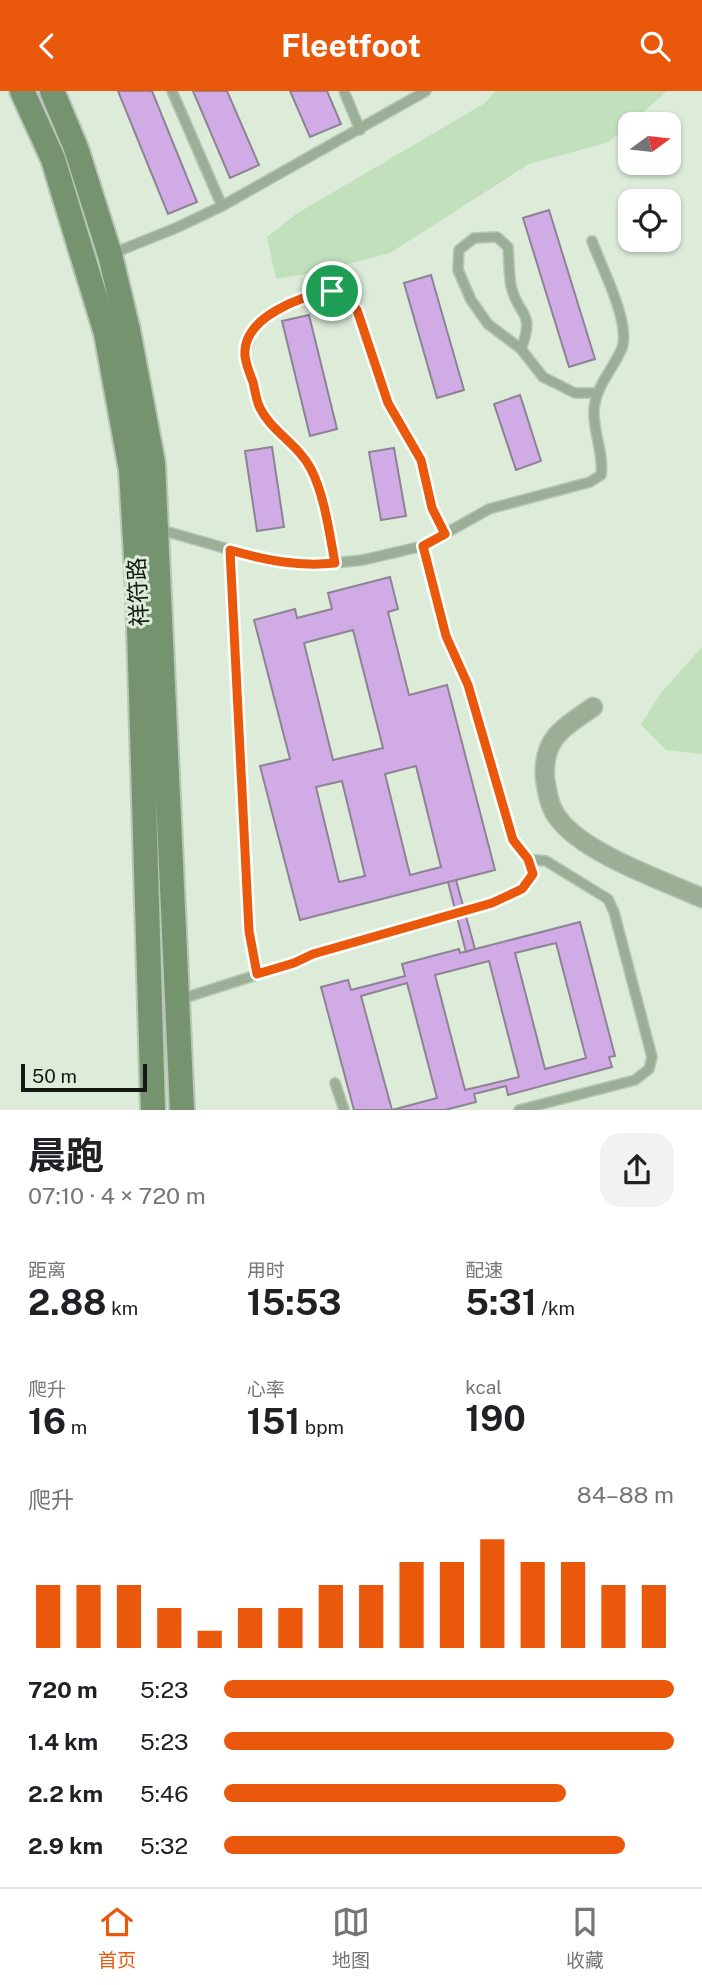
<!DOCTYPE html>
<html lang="zh">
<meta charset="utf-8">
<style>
:root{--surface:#fff;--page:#f2f2f2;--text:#202124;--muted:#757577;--line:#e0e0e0;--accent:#ea580c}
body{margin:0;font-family:"Public Sans","Noto Sans SC",sans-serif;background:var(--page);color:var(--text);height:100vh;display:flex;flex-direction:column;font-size:26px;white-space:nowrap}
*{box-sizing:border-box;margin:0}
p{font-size:23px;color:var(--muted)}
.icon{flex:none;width:38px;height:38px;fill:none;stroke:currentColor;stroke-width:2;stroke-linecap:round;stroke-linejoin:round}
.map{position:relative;height:1019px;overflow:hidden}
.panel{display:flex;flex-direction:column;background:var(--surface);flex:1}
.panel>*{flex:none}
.needle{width:46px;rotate:75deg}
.buttons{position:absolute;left:618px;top:21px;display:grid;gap:14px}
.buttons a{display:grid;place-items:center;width:63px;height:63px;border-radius:14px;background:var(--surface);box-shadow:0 2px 5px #0004;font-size:35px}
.scale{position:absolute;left:21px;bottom:18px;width:126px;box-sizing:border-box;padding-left:7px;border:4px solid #141913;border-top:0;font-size:19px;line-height:24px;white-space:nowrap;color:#141913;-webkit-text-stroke:5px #dcecd9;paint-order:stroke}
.pin{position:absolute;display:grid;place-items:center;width:60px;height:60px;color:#fff;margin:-30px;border:4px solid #fff;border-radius:50%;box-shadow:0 2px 7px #0007}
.round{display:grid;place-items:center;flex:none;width:74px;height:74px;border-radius:21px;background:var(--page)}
.headline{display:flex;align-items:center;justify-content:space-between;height:119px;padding:0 28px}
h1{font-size:38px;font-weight:700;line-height:52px}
.figures{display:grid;grid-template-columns:repeat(3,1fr);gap:10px;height:119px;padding:7px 28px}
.figures div{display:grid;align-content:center}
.figures b{font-size:35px;font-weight:700}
.figures small{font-size:19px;font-weight:400}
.figures p{font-size:19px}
.chart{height:196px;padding:14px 28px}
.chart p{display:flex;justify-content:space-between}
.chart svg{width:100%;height:126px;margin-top:7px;stroke:var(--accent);stroke-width:6}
ul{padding:0 28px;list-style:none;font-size:23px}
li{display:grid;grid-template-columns:112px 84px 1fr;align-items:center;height:52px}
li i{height:18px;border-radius:9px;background:var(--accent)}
header{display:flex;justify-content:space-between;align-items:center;height:91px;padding:0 28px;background:var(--accent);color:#fff;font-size:32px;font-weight:700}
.menu{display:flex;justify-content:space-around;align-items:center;height:98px;border-top:2px solid var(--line);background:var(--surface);font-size:19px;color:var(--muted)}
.menu a{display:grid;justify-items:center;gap:4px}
.menu .active{color:var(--accent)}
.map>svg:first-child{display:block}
</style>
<header><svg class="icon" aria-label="back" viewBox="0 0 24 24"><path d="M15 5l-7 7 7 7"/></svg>Fleetfoot<svg class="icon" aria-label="search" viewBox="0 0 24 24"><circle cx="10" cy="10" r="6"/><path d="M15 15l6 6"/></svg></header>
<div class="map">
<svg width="702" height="1019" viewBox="0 0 702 1019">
<rect width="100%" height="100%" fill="#dcecd9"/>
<!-- green -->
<path fill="#c3e0bd" d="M495,0H667L609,51L529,73L390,162L317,181L276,188L267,146L296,123L485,12Z
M702,556V663L666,659L641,634L660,603Z"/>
<!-- building -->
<path fill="#d0abe5" stroke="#8e8395" stroke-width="2" fill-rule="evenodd" d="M118,0H152L197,111L168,123Z
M193,0H227L259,74L230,87Z
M290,0H327L341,33L310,46Z
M549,119L595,268L569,276L523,127Z
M431,184L464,299L437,307L404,192Z
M309,224L337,338L310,345L282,230Z
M520,304L541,370L516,379L494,313Z
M272,356L284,436L257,440L245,360Z
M394,357L406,425L381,429L369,361Z
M390,486L398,518L388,521L409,604L447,594L495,779L300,829L260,675L290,668L254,529L295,518L297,527L332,518L328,502ZM353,539L383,657L333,669L304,552ZM416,675L441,776L410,784L385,683ZM342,690L365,785L339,791L316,696Z
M456,789L475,858L466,861L448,791Z
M580,831L615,965L609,966L612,976L508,1004L506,995L474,1003L476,1011L445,1019H354L321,896L348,889L351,899L405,885L402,873L459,858L460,862ZM556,852L586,967L545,978L515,862ZM489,870L519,986L465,999L435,884ZM407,892L437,1007L392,1019L361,905Z"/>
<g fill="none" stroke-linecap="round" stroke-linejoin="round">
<defs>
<path id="service" d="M172,0L222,115
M344,0L360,39
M111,163L176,137L222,115L426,0
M521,258C536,219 518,226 511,195C509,183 509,169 508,156L497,146L474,147L459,159L458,179L471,209L488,233L521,258L543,286L575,302H597
M158,438L270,470L315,474L363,469L423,455L489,418L590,391L601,384C604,362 593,341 594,320C595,295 613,279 622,257C631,232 601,175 592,150
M230,459L249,840L257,883
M335,472L322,409L312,379L297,357L271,332L260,317L245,264L251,241L269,223L309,204L332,200L346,205L357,219L388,312L421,369L432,417L445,443
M178,909L294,872L313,863L492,812L522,798L533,783L528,768L513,749L468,594L446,545L423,455
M335,992L344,1019
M519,1019L635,989L649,978L652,966L614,821L608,808L546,770L528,768"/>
<path id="minor" d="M593,616C582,624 568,632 559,642C547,654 544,671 545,687C547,700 549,716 558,727C583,762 662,789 702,807"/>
<path id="secondary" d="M22,0L53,68L106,242L131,379L138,501L153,1019
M52,0L76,57L110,164L128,239L153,372L182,1019"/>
</defs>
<!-- service casing -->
<use href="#service" stroke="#b8c6b5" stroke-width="12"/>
<!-- minor casing -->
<use href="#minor" stroke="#b8c6b5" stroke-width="21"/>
<!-- secondary casing -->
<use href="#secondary" stroke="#b8c6b5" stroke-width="28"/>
<!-- service -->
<use href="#service" stroke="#9baf97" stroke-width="9"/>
<!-- minor -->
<use href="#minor" stroke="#9baf97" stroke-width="18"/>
<!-- secondary -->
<use href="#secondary" stroke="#769370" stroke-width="24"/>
</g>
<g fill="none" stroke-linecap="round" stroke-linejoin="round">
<defs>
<path id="route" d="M332,200L346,205L357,219L388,312L421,369L432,417L445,443L423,455L446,545L468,594L513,749L528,768L533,783L522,798L492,812L313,863L294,872L257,883L249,840L230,459C265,469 298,476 335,472C329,441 325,406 311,378C298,353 271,340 260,317C256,309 255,299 253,291C250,283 246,274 245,265C242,226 301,205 332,200Z"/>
</defs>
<!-- route casing -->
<use href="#route" stroke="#fff" stroke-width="14"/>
<!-- route -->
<use href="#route" stroke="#ea580c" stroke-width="9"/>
</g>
<g text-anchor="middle" stroke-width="6" stroke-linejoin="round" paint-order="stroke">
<!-- street labels -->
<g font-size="23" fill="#141913" stroke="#dcecd9">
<text transform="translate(138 501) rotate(-93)" y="8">祥符路</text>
</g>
</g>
</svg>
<div class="buttons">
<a><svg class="needle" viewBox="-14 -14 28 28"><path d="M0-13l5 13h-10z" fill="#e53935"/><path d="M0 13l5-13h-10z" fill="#757577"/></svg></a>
<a><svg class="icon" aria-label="locate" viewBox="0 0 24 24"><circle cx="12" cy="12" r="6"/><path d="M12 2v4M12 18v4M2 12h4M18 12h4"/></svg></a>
</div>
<div class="scale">50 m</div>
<div class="pin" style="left:332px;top:200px;background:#1e9e55"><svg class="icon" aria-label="arrive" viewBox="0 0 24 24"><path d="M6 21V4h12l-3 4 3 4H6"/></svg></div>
</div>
<section class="panel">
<div class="headline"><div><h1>晨跑</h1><p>07:10 · 4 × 720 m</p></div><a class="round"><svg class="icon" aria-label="share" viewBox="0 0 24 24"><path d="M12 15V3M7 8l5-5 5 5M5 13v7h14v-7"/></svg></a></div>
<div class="figures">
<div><p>距离</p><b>2.88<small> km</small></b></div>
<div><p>用时</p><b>15:53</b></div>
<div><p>配速</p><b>5:31<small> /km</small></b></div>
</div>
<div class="figures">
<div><p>爬升</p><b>16<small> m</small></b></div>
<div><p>心率</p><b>151<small> bpm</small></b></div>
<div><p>kcal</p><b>190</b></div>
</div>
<div class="chart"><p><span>爬升</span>84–88 m</p>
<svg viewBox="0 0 160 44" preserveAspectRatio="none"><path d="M5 44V22M15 44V22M25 44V22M35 44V30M45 44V38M55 44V30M65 44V30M75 44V22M85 44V22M95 44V14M105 44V14M115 44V6M125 44V14M135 44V14M145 44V22M155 44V22"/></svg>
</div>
<ul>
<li><b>720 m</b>5:23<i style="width:100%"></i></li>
<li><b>1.4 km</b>5:23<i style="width:100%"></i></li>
<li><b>2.2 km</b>5:46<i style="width:76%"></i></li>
<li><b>2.9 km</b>5:32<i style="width:89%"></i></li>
</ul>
</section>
<nav class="menu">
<a class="active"><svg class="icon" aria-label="home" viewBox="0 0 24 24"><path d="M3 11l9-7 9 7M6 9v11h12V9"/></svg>首页</a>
<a><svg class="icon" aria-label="map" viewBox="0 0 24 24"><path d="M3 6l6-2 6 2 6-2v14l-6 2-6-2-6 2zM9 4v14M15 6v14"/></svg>地图</a>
<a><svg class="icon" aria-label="saved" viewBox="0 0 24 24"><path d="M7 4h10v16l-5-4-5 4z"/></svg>收藏</a>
</nav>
